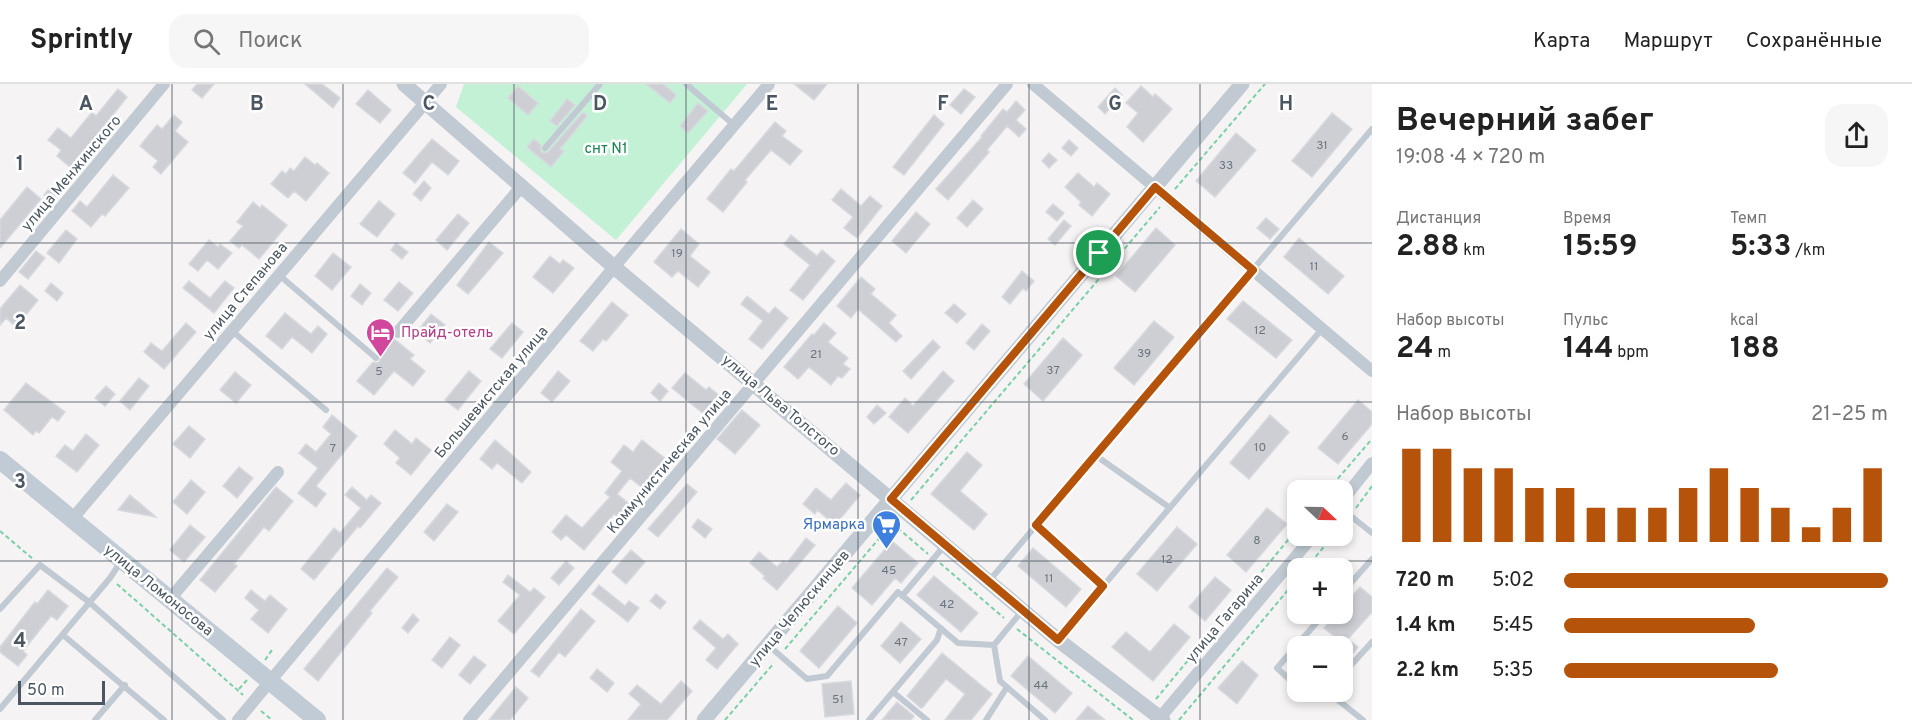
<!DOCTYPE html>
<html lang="ru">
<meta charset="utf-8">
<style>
:root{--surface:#fff;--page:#f6f6f6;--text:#222;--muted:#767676;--line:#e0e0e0;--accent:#b45309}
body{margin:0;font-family:Overpass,sans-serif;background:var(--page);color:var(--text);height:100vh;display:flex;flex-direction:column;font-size:22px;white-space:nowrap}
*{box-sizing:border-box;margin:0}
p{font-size:20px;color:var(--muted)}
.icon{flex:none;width:33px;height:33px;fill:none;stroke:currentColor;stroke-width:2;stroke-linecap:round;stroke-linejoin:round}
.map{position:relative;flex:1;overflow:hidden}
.sheet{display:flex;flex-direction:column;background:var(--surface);width:540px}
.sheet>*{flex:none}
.needle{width:39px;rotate:112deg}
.controls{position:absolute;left:1287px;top:396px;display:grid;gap:12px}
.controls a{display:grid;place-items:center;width:66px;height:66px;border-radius:12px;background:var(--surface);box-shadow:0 3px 9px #0003;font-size:30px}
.scale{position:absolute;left:18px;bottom:15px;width:87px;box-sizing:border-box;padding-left:6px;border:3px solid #4a5661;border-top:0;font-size:16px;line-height:21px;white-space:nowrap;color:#4a5661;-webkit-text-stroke:4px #fff;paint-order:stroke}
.pin{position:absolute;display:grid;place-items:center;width:51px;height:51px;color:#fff;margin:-26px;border:3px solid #fff;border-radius:50%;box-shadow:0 2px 6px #0007}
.round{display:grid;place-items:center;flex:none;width:63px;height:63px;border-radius:18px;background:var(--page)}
.head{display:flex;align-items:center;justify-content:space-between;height:102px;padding:0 24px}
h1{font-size:33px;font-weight:700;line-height:45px}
.stats{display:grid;grid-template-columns:repeat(3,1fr);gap:9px;height:102px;padding:6px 24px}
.stats div{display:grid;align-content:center}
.stats b{font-size:30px;font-weight:700}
.stats small{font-size:16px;font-weight:400}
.stats p{font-size:16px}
.chart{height:168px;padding:12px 24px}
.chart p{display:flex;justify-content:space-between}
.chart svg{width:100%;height:108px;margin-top:6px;stroke:var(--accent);stroke-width:6}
ul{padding:0 24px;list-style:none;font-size:20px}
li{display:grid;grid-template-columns:96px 72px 1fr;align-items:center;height:45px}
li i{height:15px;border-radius:8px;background:var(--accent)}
header{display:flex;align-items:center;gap:36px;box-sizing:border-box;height:84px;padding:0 30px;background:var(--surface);border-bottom:2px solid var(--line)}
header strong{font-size:28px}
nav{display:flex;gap:33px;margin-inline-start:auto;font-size:21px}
.search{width:420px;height:54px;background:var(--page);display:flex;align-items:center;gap:15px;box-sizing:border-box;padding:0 21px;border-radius:18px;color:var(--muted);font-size:22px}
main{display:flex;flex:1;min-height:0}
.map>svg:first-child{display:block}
</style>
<header>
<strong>Sprintly</strong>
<div class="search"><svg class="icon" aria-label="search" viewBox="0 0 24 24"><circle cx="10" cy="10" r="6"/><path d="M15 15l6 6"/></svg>Поиск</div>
<nav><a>Карта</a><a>Маршрут</a><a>Сохранённые</a></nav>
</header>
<main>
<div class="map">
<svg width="1372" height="636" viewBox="0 0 1372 636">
<rect width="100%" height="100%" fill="#f5f3f3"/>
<!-- green -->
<path fill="#c3f1d5" d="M464,0H747L616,156L456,23Z"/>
<!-- building -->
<path fill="#cdcfd5" stroke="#d7d9de" stroke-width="1.5" d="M197,0H214L202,14L192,6Z
M305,0H322L340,14L333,24Z
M646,0H663L676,11L670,19Z
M794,0H827L814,16Z
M518,2L538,19L528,31L508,14Z
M1141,2L1153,13L1155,10L1172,25L1143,58L1127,43L1138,29L1126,19Z
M1115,4L1122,11L1105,30L1098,23Z
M118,5L127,13L71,84L57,72L61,66L48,56L58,44L71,54L92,28L96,32Z
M964,5L975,13L961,30L950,21Z
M368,6L391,26L380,39L356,20Z
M567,15L575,21L557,42L550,37Z
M1016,17L1025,26L1016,36L1026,45L1019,53L1007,42L987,66L989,68L948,116L936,105L982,53L981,52L1003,25L1007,28Z
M698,19L708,27L688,49L680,42Z
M583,28L587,32L560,65L564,67L551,83L527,63L534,55L541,61V68L547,69Z
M1332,29L1352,45L1312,93L1292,77Z
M174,31L182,38L175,47L188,58L161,90L153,83L158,77L140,62L157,41L162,45Z
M934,31L944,40L904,91L893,83Z
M775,38L786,47L782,52L802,67L790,81L771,66L745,96L747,98L723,128L707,115L731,85L734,87Z
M1236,49L1256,66L1215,113L1196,97Z
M432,55L459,77L448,91L432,78L415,99L403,89Z
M1069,56L1078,64L1071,72L1062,64Z
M1049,69L1057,76L1049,84L1042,77Z
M305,73L315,81L317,79L329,89L306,117L294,107L288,114L271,100L282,87L286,90L290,84L294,87Z
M1078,89L1094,103L1097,99L1110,110L1092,132L1079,121L1081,118L1065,103Z
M113,91L129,104L105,132L102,130L91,143L72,127L80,117L87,123Z
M424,97L431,104L421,117L413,110Z
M51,102L59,108L51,117L44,111Z
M27,103L41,115L0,164V136Z
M841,105L861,122L870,112L882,122L857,154L844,144L853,133L832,116Z
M973,116L983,125L967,143L957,134Z
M379,117L395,130L377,153L360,140Z
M253,118L260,124L262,121L287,141L259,175L242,161L239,164L230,157L243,142L237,138Z
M1053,120L1064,129L1057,137L1046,128Z
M916,128L930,140L906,169L892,157Z
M458,130L469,139L447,166L436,156Z
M1266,134L1279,145L1270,155L1257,144Z
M1064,136L1071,142L1055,161L1048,155Z
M1156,144L1175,161L1135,208L1116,192Z
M681,145L699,160L690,172L710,188L698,203L678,187L672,193L654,178Z
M66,146L77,155L59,179L47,169Z
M791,151L817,172L822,166L835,177L803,216L790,206L810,181L784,160Z
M1299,154L1344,192L1328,210L1284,173Z
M209,156L218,163L220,160L232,169L218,185L207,176L198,187L189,180Z
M489,158L503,169L468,210L457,201Z
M396,159L408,168L402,175L391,166Z
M36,167L45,174L28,195L19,188Z
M333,169L351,183L332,206L315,192Z
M550,172L560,180L563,176L574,184L553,209L533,193Z
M1022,187L1034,197L1026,207L1023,204L1010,220L1002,213Z
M861,193L875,205L871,210L896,231L889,239L902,252L896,258L858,225L851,234L837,222Z
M189,197L210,214L225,197L234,204L214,229L183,204Z
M399,198L413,209L398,227L384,216Z
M51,199L63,209L57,217L45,207Z
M360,200L371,209L362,221L351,212Z
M20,201L38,216L16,243L6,234L0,241V225Z
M747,212L769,230L775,223L788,234L762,265L749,255L763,237L741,220Z
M1243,217L1292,256L1276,274L1227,235Z
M612,218L628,231L606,257L603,255L593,267L580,257Z
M954,220L966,230L957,239L945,229Z
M285,229L311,250L318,242L327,250L312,269L292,253L282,265L266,252Z
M431,230L445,241L430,259L417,248Z
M1154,237L1174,253L1134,301L1114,284Z
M186,239L196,248L164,285L144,268L151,259L162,267Z
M512,239L523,248L502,274L490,265Z
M824,239L836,249L828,258L848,274L843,280L850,285L842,294L838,292L831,301L809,283L798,295L784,283L812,250L814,251Z
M982,240L990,247L974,266L966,259Z
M393,254L414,271L410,275L425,287L413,302L394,287L374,311L357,297L373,278L377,279L380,277L379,270Z
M1063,254L1082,271L1043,317L1024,300Z
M933,256L940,263L911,295L903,287Z
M469,287L481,297L458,326L445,316Z
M558,287L570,297L552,318L541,309Z
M943,287L954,297L908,349L889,333L905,314L913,322Z
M235,288L251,301L236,319L220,306Z
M685,289L706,306L709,303L720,312L705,331L672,304Z
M139,294L149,302L130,326L120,317Z
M26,299L65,328L58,337L52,333L39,349L36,347L33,351L4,326Z
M659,299L668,307L660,317L651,309Z
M106,302L115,310L105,322L95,314Z
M1358,316L1372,328V340L1338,380L1318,364Z
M877,321L886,329L874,340L867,333Z
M742,326L760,341L735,370L717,355Z
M332,331L357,352L316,402L326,410L316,423L298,409L318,384L299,369L306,360L316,368L331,350L323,343Z
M1270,331L1289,348L1249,395L1230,379Z
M189,342L205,355L190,374L173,360Z
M395,346L412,360L416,354L431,366L411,391L396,379L400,374L384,360Z
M86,350L99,361L77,388L56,372L65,361L73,367Z
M495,356L531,388L522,399L497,379L492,385L480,375Z
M642,356L667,376L644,405L630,394L617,410L631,421L620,434L614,430L584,466L566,451L561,456L552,448L566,431L582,444L610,413L605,409L622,387L611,378L624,361L633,368Z
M967,368L982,381L960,407L987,430L974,446L931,410Z
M239,383L253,394L237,414L223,402Z
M191,396L205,408L187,430L173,418Z
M846,399L860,411L835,441L817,426L815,430L803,420L816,404L831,416Z
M687,400L697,408L658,453L648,445Z
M276,403L293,417L269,447L264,443L234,480L237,482L215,508L200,496Z
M352,403L367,416L371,411L381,419L360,444L358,442L314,496L301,485L334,444L340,449L361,424L345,411Z
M130,411L156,433L118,426Z
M447,420L458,428L434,457L424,448Z
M1267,424L1287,440L1246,488L1227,471Z
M698,435L712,445L705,454L692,443Z
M190,441L205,453L184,478L170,466Z
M1177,443L1197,460L1157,507L1137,490Z
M806,454L815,461L777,506L763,494L765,492L750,479L759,468L777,483L783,477L787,479Z
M892,457L918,479L901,499L895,494L872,521L852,504Z
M1033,464L1081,505L1066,523L1018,482Z
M631,466L645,478L626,500L612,488Z
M566,477L574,484L559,501L551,494Z
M387,484L398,493L370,527L372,529L318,597L304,585Z
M508,491L530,508L534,504L545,513L514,550L498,537L520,511L503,498Z
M934,492L978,529L961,548L917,511Z
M1215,493L1231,506L1205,537L1189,523Z
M599,501L625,522L629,517L639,524L628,538L592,510Z
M1360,503L1372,513V528L1348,555L1358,563L1342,582V562H1329L1336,554L1324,544L1337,530H1342V523Z
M48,506L68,522L57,536L51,532L23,567L27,571L18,582L0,568V563L35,518L37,520Z
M251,506L265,517L270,511L287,525L268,549L251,535L259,526L245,514Z
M656,510L666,518L660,525L650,517Z
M838,522L857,539L819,584L800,567Z
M581,525L595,537L565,573L559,568L539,593L531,587Z
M413,530L419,536L408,549L402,544Z
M700,536L723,555L728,550L738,560L717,585L706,576L716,564L693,544Z
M901,538L921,555L900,579L881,562Z
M1174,540L1190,553L1153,597L1112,563L1126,548L1150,568Z
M450,553L460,561L442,584L432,576Z
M942,569L992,610L971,636H945L965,610L946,595L923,623L921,624L907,612Z
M474,572L486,581L470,600L459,591Z
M1028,572L1072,609L1055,629L1011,592Z
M1242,577L1258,591L1237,620L1218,604Z
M597,585L614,599L607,608L590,594Z
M681,597L692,607L667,636H628L641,620L629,610L637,601L661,620Z
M851,597L854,630L825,633L822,600Z
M516,603L528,614L510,636H489Z
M897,618L914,632L911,636H882Z
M1088,622L1105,636H1076Z"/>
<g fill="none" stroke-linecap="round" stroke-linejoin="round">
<!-- path -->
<path stroke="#7ad0a6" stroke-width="2" stroke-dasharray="4.5 3" stroke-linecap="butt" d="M1175,105L1265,0
M1328,406L1372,355
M911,416L1160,123
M1356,424L1372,402
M892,439L928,470
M0,447L33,475
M940,479L1004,534
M1306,484L1333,452
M117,500L243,611
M1017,545L1133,636
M785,565L894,437
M265,576L272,566
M239,605L247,596
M1156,615L1298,444
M261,627L272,636
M725,636L774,579
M1179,636L1298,494"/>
<!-- service -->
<path stroke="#c1cad2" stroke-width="6" d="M686,0L734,41
M545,64L600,0
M279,191L376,274
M232,247L326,326
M1095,371L1170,424
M1342,425L1372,449
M1036,441L1103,502
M989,497L1372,45
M1342,509L1372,475
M902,512L945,461
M0,525L40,481L89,518L223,636
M1022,527L994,561L1000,597L1045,636
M63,551L164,636
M1058,555L1322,245
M768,561L807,595L827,592L898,508L958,559L994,561
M1342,591L1372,558
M1298,595L1291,597L1277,584L1324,530
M893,608L927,636
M1328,608L1363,636
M0,625L110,494L120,479
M95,636L125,601
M869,636L937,556L941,544
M986,636L1007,603"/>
<!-- minor -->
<path stroke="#c1cad2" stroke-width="12" d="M1033,0L1372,287
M0,197L164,0
M398,248L521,103
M1342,417L1372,379
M73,434L441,0
M169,516L278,388
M238,636L614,183L769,0
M469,636L1007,0
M1158,636L1313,452"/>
<!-- tertiary -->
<path stroke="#c1cad2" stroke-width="15" d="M404,0L614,183L1058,556L1163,636
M704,636L1242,0"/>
<!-- secondary -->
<path stroke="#c1cbd6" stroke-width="18" d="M0,376L317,636"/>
</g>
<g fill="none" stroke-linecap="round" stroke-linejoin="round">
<defs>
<path id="route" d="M1155,103L1253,186L1036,441L1103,502L1058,556L891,415Z"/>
</defs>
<!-- route casing -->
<use href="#route" stroke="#fff" stroke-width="12"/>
<!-- route -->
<use href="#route" stroke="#b45309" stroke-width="8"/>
</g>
<!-- grid -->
<path fill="none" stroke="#4a5661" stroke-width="1.5" stroke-opacity="0.55" d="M172,0V636M343,0V636M514,0V636M686,0V636M858,0V636M1029,0V636M1200,0V636M0,159H1372M0,318H1372M0,477H1372"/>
<!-- icons -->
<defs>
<symbol id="hotel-pin" viewBox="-11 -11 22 30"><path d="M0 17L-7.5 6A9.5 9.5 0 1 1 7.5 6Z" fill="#d1479c" stroke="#fff"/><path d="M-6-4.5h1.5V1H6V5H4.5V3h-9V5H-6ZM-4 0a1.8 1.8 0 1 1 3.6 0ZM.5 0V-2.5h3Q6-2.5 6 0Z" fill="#fff"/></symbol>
<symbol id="supermarket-pin" viewBox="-11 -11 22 30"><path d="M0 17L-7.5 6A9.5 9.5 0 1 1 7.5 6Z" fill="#3f7fe0" stroke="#fff"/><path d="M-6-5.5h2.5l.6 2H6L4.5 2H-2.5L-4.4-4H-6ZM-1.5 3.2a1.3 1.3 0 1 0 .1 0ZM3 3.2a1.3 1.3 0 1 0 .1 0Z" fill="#fff"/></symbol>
</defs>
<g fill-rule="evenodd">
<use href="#hotel-pin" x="364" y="232" width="33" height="45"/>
<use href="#supermarket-pin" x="870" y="424" width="33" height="45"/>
</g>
<g text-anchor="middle" stroke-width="5" stroke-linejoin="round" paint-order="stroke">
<!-- number labels -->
<g font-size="12" fill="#6b747e">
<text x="1322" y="65">31</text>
<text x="1226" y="85">33</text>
<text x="677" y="173">19</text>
<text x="1314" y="186">11</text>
<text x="1260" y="250">12</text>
<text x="1144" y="273">39</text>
<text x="816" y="274">21</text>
<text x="1053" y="290">37</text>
<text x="379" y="291">5</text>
<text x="1345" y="356">6</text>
<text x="1260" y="367">10</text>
<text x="333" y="368">7</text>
<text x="1257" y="460">8</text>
<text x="1167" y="479">12</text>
<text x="889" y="490">45</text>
<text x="1049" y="498">11</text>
<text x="947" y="524">42</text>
<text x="901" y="562">47</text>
<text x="1041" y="605">44</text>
<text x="838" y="619">51</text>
</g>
<!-- park labels -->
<g font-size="15" fill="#17864f" stroke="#fff">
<text x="606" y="69">снт N1</text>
</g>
<!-- street labels -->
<g font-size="15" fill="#4a5661" stroke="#fff">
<text transform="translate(71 89) rotate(-50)" y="5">улица Менжинского</text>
<text transform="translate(245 207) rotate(-50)" y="5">улица Степанова</text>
<text transform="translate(491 308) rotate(-50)" y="5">Большевистская улица</text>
<text transform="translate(781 321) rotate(40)" y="5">улица Льва Толстого</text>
<text transform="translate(669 377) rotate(-50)" y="5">Коммунистическая улица</text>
<text transform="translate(159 506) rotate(39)" y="5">улица Ломоносова</text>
<text transform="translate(799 524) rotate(-50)" y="5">улица Челюскинцев</text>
<text transform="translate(1224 534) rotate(-50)" y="5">улица Гагарина</text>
</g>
<!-- hotel labels -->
<g font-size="15" fill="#b23c85" stroke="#fff" text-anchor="start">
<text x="401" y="253">Прайд-отель</text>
</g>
<!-- shop labels -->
<g font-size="15" fill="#366cbe" stroke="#fff" text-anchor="end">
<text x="865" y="445">Ярмарка</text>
</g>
</g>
<g font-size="20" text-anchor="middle" font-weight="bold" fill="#4a5661" stroke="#fff" stroke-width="5" stroke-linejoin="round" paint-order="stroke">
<text x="86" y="26">A</text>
<text x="257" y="26">B</text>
<text x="429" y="26">C</text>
<text x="600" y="26">D</text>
<text x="772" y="26">E</text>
<text x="943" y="26">F</text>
<text x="1115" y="26">G</text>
<text x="1286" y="26">H</text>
<text x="20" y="86">1</text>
<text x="20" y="245">2</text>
<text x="20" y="404">3</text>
<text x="20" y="563">4</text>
</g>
</svg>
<div class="controls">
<a><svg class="needle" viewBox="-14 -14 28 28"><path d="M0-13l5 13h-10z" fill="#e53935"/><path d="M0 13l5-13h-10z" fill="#767676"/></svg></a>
<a>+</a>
<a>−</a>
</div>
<div class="scale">50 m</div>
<div class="pin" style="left:1099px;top:169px;background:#1e9e55"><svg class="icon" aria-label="arrive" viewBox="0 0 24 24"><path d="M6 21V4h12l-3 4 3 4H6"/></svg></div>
</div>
<section class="sheet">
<div class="head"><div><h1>Вечерний забег</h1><p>19:08 · 4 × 720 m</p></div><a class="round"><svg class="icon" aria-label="share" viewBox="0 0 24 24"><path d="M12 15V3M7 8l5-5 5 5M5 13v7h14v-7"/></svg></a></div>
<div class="stats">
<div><p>Дистанция</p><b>2.88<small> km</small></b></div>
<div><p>Время</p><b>15:59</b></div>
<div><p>Темп</p><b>5:33<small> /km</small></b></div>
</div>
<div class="stats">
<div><p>Набор высоты</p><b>24<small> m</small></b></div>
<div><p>Пульс</p><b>144<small> bpm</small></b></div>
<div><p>kcal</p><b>188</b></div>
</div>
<div class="chart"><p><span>Набор высоты</span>21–25 m</p>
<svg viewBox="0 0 160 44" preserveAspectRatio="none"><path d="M5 44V6M15 44V6M25 44V14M35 44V14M45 44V22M55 44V22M65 44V30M75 44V30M85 44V30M95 44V22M105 44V14M115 44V22M125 44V30M135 44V38M145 44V30M155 44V14"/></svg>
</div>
<ul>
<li><b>720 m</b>5:02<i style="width:100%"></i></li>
<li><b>1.4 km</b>5:45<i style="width:59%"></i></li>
<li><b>2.2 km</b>5:35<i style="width:66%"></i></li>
</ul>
</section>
</main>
